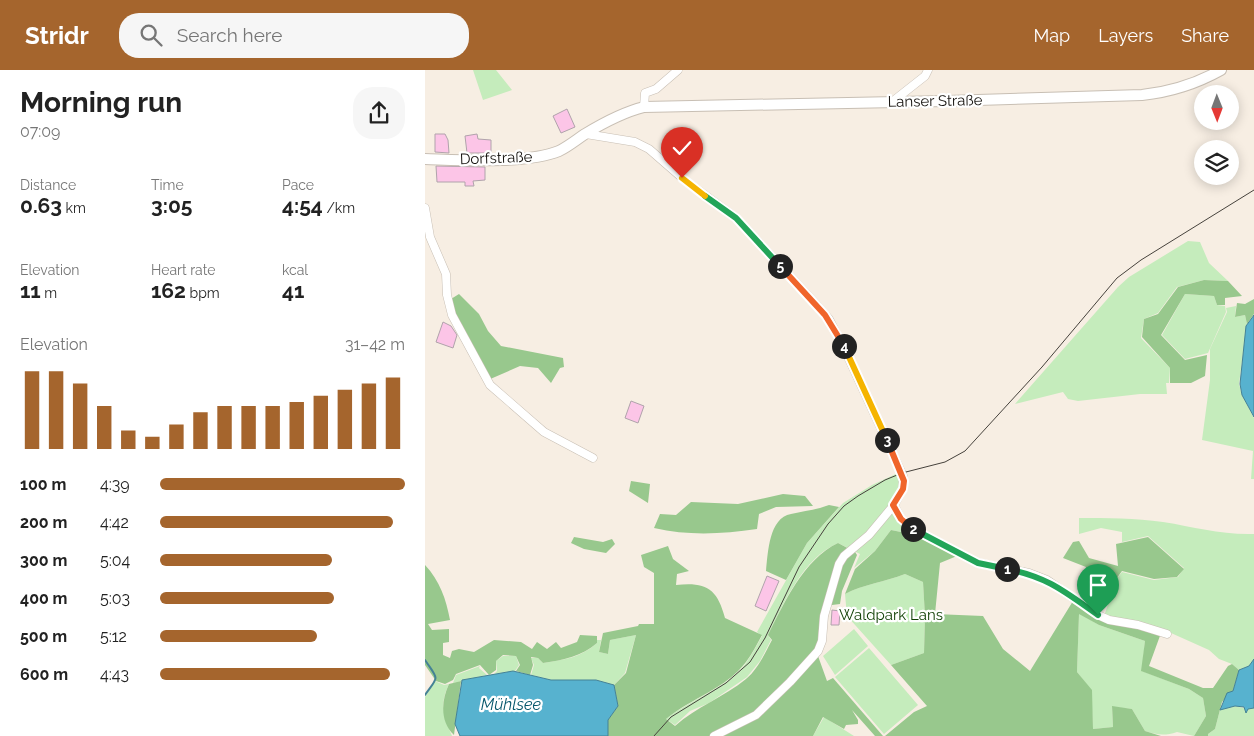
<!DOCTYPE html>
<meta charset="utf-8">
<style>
:root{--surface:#fff;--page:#f6f6f6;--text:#222;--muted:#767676;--accent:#a5652d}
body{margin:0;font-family:Raleway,sans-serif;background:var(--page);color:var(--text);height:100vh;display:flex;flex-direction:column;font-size:19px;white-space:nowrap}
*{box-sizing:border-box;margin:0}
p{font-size:16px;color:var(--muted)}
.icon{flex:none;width:28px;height:28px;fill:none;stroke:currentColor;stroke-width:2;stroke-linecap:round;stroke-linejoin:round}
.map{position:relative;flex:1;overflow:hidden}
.panel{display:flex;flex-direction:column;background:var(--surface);width:425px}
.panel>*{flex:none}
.needle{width:32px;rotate:179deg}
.buttons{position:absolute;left:769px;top:15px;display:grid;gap:10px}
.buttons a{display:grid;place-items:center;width:45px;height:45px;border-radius:50%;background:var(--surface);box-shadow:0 2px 12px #0003;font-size:25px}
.pin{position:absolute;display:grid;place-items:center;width:42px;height:42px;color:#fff;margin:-51px -21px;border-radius:50% 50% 50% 0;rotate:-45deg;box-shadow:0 0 5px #0007}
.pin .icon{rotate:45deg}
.km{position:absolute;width:25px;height:25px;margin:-12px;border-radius:50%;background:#222;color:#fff;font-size:14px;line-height:25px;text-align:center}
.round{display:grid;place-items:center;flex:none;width:52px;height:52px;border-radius:20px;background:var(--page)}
.overview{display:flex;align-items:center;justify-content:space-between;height:85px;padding:0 20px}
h1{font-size:28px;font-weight:700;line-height:38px}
.metrics{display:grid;grid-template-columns:repeat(3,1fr);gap:8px;height:85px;padding:5px 20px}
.metrics div{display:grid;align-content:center}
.metrics b{font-size:21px;font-weight:700}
.metrics small{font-size:14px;font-weight:400}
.metrics p{font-size:14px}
.chart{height:140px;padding:10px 20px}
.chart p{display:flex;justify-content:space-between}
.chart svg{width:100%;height:90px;margin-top:5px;stroke:var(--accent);stroke-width:6}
ul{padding:0 20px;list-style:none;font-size:16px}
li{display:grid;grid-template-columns:80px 60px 1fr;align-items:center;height:38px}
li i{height:12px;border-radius:6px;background:var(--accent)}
header{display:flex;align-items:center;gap:30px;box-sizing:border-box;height:70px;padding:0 25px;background:var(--accent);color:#fff}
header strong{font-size:24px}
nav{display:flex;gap:28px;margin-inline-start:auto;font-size:18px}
.search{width:350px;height:45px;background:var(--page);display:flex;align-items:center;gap:12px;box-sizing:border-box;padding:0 18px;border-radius:20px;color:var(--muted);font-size:19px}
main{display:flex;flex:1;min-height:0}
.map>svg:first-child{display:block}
</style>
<header>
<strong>Stridr</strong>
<div class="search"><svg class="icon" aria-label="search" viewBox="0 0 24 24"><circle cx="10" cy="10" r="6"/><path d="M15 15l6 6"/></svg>Search here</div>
<nav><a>Map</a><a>Layers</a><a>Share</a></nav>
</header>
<main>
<section class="panel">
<div class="overview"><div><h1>Morning run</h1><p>07:09</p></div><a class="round"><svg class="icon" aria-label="share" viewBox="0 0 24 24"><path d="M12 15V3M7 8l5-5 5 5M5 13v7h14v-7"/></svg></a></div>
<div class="metrics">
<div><p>Distance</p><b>0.63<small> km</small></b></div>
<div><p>Time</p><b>3:05</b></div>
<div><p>Pace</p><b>4:54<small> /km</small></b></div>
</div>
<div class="metrics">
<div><p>Elevation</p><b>11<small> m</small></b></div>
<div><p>Heart rate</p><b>162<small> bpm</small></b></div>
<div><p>kcal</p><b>41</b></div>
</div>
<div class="chart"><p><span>Elevation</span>31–42 m</p>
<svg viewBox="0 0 160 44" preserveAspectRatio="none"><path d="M5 44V6M15 44V6M25 44V12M35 44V23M45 44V35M55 44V38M65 44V32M75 44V26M85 44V23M95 44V23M105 44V23M115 44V21M125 44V18M135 44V15M145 44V12M155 44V9"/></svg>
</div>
<ul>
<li><b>100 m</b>4:39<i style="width:100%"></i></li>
<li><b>200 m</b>4:42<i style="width:95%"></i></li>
<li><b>300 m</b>5:04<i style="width:70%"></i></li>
<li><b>400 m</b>5:03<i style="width:71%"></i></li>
<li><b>500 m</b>5:12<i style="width:64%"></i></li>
<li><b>600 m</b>4:43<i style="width:94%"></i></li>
</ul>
</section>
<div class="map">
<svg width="829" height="666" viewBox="0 0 829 666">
<rect width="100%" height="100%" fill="#f7eee3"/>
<!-- green -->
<path fill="#c5ecbc" d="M48,0H71L87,20L58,30Z
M763,171L775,172L784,193L803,211L779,210L752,217L733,243L719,249L716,268L745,298L744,313H741L742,324H715L653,331L643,329L638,322L590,334L693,217L704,207Z
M760,224L789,226L792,235L800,236L801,242L783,283L760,289L737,265Z
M811,236L810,247L820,245L822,254L814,314L817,325L829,348V409H826L828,381L777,370L785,310V279L802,242L801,238Z
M473,403L476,416L465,436L497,466L466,460L450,481L429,498L435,484L413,473C378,488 359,533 343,565L346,570L335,591L322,607L284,633L265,641L250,655L241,649C266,629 301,619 321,593C327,584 332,575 337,566L332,562L382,473L418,433L447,415Z
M654,448C682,448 710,448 738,452C770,457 796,465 829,464V589L824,596L814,600L807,594L794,589L784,580L746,563L679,546L686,526L690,522V511L697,502L729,510L753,507L759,498L723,466L697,472V462L676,458L654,464Z
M480,504L498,512L500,545L499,583L466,595L422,546L420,524C439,514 460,512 480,504Z
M654,543L674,555L720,571L717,601L764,619L778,628L781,646L769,666L752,662C740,666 732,665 720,661L707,639L687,637L688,657L668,659L666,620L652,602Z
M429,559L443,576L410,605L398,586Z
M211,565L200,603L189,615L171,610H126L106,605L109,595L106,588H113L118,593C139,590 157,587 172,573V570H176L174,582L183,584L185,570Z
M444,578L493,635L459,664L410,607Z
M78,586H91L94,595L90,601L69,604L72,601L71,591Z
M55,596L54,598L62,605L28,613L31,605Z
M10,611L19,615L24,614C14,635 19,646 27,666H0V627Z
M810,636L823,639L829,638V666H783V664L790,659L795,640Z
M399,647L429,666H388Z"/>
<!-- forest -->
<path fill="#98c88d" d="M779,210L803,211L817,226L800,228V235H792L789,226L760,224L736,265L760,290L782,285L780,306L766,313H745V298L717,267L719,249L733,244L753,217Z
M34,224L54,244L63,261L76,276L138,288L139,297L135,298L126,313L113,298L95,296L63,310L30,246L26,229Z
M829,229V244L822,254L820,245L810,247L812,233L820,234Z
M206,411L225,414L223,433L204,421Z
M358,424L380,426L388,436L351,437L334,444L332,459C297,464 264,466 229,458L235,444L251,445L266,432L313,434Z
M404,435L414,437L382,473L361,510L341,501C343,482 344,448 366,444C379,441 391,440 404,435Z
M466,460L496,466L532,486L515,493L510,544L558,546L578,579L605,601L648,531L676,550L736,563L724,596L778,618H788L803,596L807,594L814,600L808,621L797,632L790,659L783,664V666H769L781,646L778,628L764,619L716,601L720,571L674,555L654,544L652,602L667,620L668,659L688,657L687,636L707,639L720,661L736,666H460L489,642L502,636L466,595L499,583L500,546L498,512L480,504C460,512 439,514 420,524L430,499L450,481Z
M149,467L178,472L187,469L190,474L181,483L159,479L146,473Z
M723,467L759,499L752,507L729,509L697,501L689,512L676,498L669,515L659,510L661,497L638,488L648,472L654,471L664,488L693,496L691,474Z
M413,473L430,482L432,485L417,521L415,534L407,535L401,531L393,586L402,611L408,608L458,666H450L427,640L433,650V654L421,655L419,659L398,647L388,666H183V650L193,636L189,615L201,603L211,565L185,570L183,584L174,582L178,563L213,556L214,554H229V503L219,497L216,485L243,476L248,489L264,501L252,504L251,515C281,512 292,518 300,548L337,565C332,574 327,584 321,592C301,619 266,628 241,649L250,656C271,637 299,627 321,609C333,599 340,583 347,570L343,565C359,533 379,489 413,473Z
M0,495C15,511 21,529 25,550L3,554L7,560L24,559V572L18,573V585L25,588L27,581L34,579L49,582L69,570L96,572L107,579L112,572L122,579L131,572L136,578L152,572L155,565L172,566V573C157,586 139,590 118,593L113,588L106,587L108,595L105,605L91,601L95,595L91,586L78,585L71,591V600L64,605L55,595L31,604L28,610L20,614L11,611L0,595Z
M36,611L29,665C15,652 16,631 24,614Z"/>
<!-- water -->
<path fill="#57b2cf" stroke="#448295" d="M829,245V347L817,325L815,314L821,256Z
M829,589V638L823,639L821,643L819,637L810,636L795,640L802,623L808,621L814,600L824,596Z
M88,601L126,610H171L189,615L193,636L183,650V666H35L30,654L37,610Z"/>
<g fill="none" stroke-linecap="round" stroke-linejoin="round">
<!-- stream -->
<path stroke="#448295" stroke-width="2" d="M0,590C14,611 14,605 0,625"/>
</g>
<!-- building -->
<path fill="#fcc5e7" stroke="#b0a3ab" d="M142,39L150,57L136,63L128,46Z
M10,64H20L23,70L24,83L10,82Z
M52,64L53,69L66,70V83H42L40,66Z
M11,96L60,97V110L48,111L49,116H40V112H12Z
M18,252L26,256L32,265L28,278L11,272Z
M206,331L219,336L213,353L200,348Z
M342,506L354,511L341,541L330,536Z
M407,540L415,541L414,555H406Z"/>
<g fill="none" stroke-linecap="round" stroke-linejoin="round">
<defs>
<path id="street" d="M467,32L500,6L503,0
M219,37L220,23L231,19L253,0
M161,64L210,72L224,79L262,112L311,148L388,231L404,249L420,280L478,406V419L469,435L444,465L419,486L414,494L399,546L397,571L393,581L365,612L331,645L289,666
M0,138L5,167L21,204L22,225L27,245L65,315L119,362L168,388
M469,435L476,449L488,459L553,493L604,503L622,510L673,545L684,550L713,555L742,564"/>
<path id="secondary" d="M0,89C36,90 102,94 134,81C144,76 151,70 160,64C178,53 199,42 219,37L521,31L717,25C746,22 771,14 796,0"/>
</defs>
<!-- street casing -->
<use href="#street" stroke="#c8bfb4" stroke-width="9"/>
<!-- secondary casing -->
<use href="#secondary" stroke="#c8bfb4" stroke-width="12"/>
<!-- street -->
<use href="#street" stroke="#fff" stroke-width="8"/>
<!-- secondary -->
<use href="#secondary" stroke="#fff" stroke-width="10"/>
<!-- tram -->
<path stroke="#46423c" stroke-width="1" d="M229,666L246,647L301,613L325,592L340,568L374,497L403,454L419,436L433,426L460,410L477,403L520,392L540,381L617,297L692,208L716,190L829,120"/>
</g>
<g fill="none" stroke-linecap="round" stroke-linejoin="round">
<defs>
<path id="split-1" d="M582,499C623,507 640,522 673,545"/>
<path id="split-2" d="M488,459L553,493L582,499"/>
<path id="split-3" d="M462,370L479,411L478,419L468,435L476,449L488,459"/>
<path id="split-4" d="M419,276L462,370"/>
<path id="split-5" d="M355,196L400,245L419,276"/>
<path id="split-6" d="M280,126L311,148L355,196"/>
<path id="split-7" d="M257,108L280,126"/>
</defs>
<!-- split-1 casing -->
<use href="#split-1" stroke="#fff" stroke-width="10"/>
<!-- split-2 casing -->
<use href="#split-2" stroke="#fff" stroke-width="10"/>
<!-- split-3 casing -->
<use href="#split-3" stroke="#fff" stroke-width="10"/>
<!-- split-4 casing -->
<use href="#split-4" stroke="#fff" stroke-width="10"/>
<!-- split-5 casing -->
<use href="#split-5" stroke="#fff" stroke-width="10"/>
<!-- split-6 casing -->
<use href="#split-6" stroke="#fff" stroke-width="10"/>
<!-- split-7 casing -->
<use href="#split-7" stroke="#fff" stroke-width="10"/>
<!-- split-1 -->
<use href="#split-1" stroke="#22a559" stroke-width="6"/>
<!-- split-2 -->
<use href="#split-2" stroke="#22a559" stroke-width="6"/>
<!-- split-3 -->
<use href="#split-3" stroke="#f0652b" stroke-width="6"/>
<!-- split-4 -->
<use href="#split-4" stroke="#f5b400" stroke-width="6"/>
<!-- split-5 -->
<use href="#split-5" stroke="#f0652b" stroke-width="6"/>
<!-- split-6 -->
<use href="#split-6" stroke="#22a559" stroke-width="6"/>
<!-- split-7 -->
<use href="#split-7" stroke="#f5b400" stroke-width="6"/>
</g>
<g text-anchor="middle" stroke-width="4.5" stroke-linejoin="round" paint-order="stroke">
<!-- street labels -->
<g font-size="15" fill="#16130f" stroke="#fff">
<text transform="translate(510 31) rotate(-1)" y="5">Lanser Straße</text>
<text transform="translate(71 88) rotate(-2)" y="5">Dorfstraße</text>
</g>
<!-- park labels -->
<g font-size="15" fill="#0c3c00" stroke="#fff">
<text x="466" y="550">Waldpark Lans</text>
</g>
<!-- water labels -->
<g font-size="16" font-style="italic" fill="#06566b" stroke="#fff">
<text x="86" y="640">Mühlsee</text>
</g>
</g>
</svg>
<div class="buttons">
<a><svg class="needle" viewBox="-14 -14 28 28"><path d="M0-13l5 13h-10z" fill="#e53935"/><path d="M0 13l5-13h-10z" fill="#767676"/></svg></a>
<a><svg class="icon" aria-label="layers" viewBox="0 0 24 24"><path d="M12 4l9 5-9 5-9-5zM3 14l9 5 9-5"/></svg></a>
</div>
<div class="pin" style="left:673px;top:545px;background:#1e9e55"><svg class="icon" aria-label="arrive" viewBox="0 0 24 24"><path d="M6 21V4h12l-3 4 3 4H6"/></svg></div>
<div class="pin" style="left:257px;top:108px;background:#d93025"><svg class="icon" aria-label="check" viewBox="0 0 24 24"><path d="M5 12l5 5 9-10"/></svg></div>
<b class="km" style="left:582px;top:499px">1</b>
<b class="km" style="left:488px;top:459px">2</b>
<b class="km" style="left:462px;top:370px">3</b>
<b class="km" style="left:419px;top:276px">4</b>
<b class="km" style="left:355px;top:196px">5</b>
</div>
</main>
